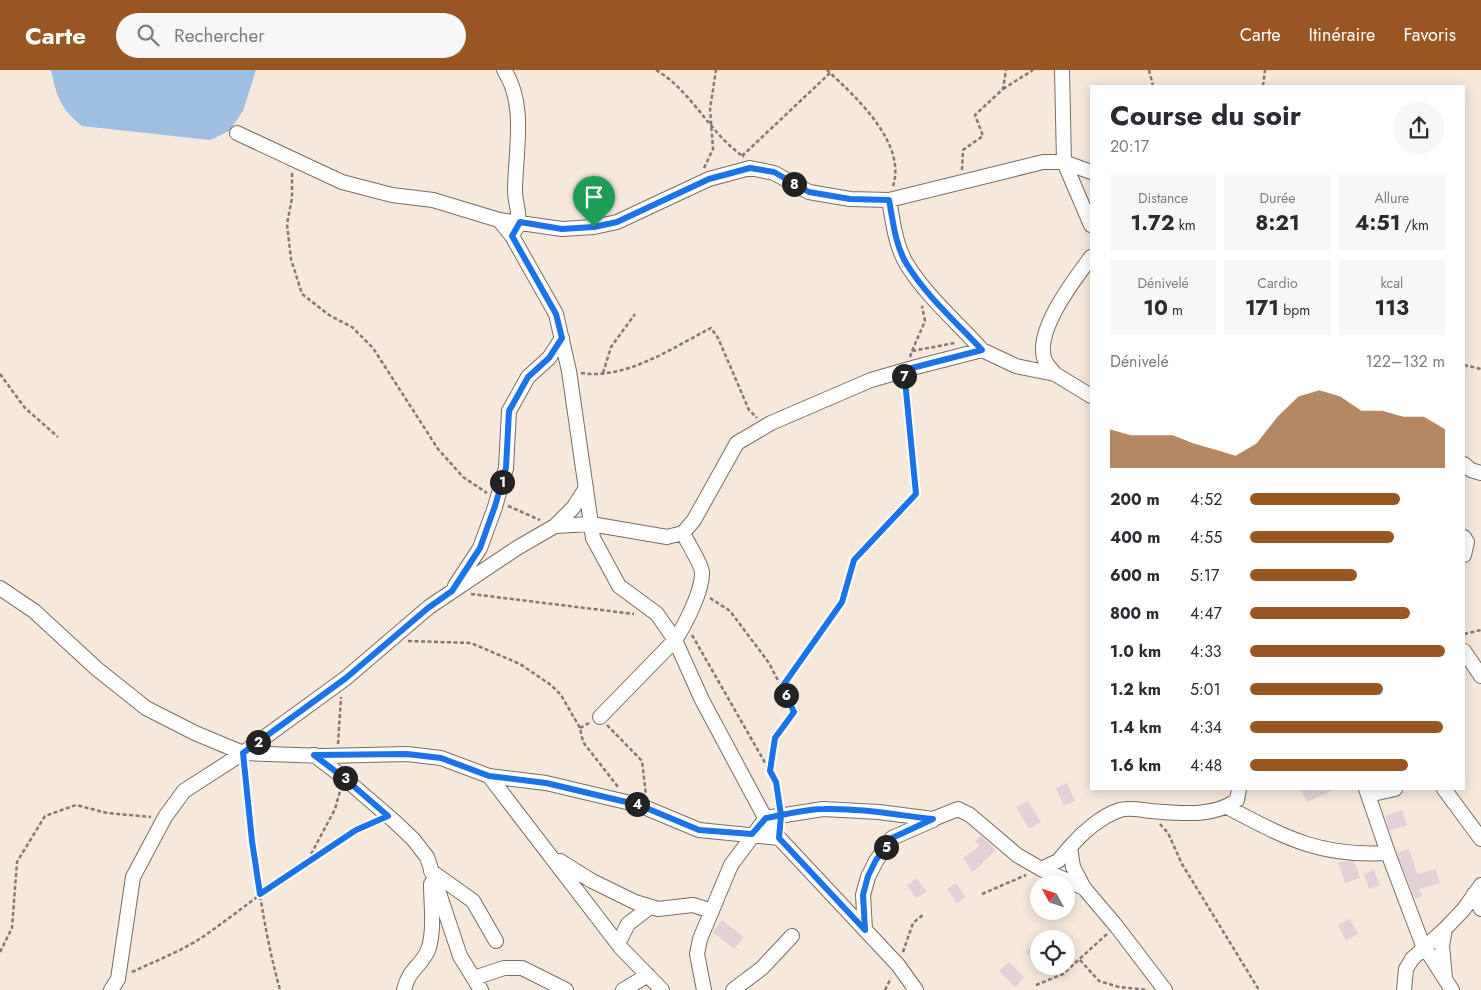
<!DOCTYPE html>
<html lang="fr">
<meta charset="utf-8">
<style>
:root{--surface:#fff;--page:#f7f7f7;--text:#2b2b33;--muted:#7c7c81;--accent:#975622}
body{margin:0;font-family:Jost,sans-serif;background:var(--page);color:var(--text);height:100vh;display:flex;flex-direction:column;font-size:19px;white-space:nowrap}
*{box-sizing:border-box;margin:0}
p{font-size:16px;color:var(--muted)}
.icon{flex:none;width:28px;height:28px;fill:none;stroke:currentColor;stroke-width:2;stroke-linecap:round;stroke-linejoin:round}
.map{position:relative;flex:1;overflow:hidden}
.details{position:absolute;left:1090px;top:15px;width:375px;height:705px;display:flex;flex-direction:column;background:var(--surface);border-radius:0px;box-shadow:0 2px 12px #0003}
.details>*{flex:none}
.needle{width:32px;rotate:310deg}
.fabs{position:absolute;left:1030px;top:805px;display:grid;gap:10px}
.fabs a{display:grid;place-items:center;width:45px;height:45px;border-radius:50%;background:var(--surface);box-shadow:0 2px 12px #0003;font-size:25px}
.pin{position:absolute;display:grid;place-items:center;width:42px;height:42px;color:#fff;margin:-51px -21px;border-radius:50% 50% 50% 0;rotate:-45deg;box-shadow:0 0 5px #0007}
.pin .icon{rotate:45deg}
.km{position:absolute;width:25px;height:25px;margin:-12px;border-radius:50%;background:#222;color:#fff;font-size:14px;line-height:25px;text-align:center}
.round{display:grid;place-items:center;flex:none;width:52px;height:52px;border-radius:26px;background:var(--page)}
.summary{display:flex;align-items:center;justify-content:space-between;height:85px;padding:0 20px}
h1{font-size:28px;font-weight:700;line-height:38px}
.stats{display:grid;grid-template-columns:repeat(3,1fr);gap:8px;height:85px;padding:5px 20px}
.stats div{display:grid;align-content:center;border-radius:0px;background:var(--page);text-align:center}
.stats b{font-size:21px;font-weight:700}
.stats small{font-size:14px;font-weight:400}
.stats p{font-size:14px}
.chart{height:140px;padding:10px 20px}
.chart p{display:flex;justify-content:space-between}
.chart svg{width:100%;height:90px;margin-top:5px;fill:var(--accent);opacity:.7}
ul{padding:0 20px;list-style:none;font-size:16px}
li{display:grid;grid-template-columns:80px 60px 1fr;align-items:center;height:38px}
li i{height:12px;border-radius:6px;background:var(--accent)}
header{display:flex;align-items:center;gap:30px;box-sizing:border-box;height:70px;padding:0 25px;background:var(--accent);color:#fff}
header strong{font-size:24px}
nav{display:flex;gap:28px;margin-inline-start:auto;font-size:18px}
.search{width:350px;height:45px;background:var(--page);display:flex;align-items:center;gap:12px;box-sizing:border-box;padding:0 18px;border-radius:28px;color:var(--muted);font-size:19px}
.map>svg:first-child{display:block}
</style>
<header>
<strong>Carte</strong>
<div class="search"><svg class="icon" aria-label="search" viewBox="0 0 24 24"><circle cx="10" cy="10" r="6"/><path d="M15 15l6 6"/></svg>Rechercher</div>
<nav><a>Carte</a><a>Itinéraire</a><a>Favoris</a></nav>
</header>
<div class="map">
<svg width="1481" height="920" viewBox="0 0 1481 920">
<rect width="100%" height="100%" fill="#f7e8dc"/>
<!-- water -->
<path fill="#9ebee2" d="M51,0H256L243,41L229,61L210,70L82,56C60,38 57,28 51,0Z"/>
<!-- building -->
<path fill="#e4d0d6" d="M1067,713L1075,731L1064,736L1056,718Z
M1301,719H1335L1307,732Z
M1028,731L1041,752L1029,759L1016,737Z
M1402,740L1407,755L1390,761L1385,746Z
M981,766L996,780L973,802L963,788L980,776L975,771Z
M1409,779L1417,804L1436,799L1440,813L1419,819L1422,826L1415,829L1397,783Z
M1345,791H1354L1360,808L1345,813L1338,793Z
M1374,800L1380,815L1369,819L1364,804Z
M916,808L927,821L917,828L907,816Z
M956,813L966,827L957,833L947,819Z
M1350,849L1358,864L1346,871L1338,855Z
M722,850L744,867L734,879L713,862Z
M1033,875L1039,881V896L1026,882Z
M1009,892L1024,907L1015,917L999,901Z"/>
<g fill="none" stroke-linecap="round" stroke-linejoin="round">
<defs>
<path id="minor" d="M504,0C527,34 515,83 515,121C515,134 522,147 516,159
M237,63L342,112L392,125L433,130L499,150L512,166L556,244L569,301L593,468L619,516L657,544L675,570L702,630L762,742L779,768L898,895L916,920
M1091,102L1064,92L1091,155
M499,150L562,159L594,157L617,152L709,109L750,98L774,103L809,122L850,129L889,130
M982,280C957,252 926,226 906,193C895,174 893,151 889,130L1043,92H1064L1062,0
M1055,304C1052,300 1045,293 1044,288C1036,258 1075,209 1091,187
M1464,394L1471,400L1481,403
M555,456L573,438L586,418
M1464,467L1467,472L1464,485
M455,516L480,478L495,437L506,398L509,341L528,307L549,288L562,268
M0,518L34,541L97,599L146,638L195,663L243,683L324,686L407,684L441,688L489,706L546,713L639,735L699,760L779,768
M1464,581L1481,606
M600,647L675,570C685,555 703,520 702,502C701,493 687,472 683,463
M314,685L343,707L394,751L413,769L427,787L460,886L481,920
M489,706L621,878L662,920
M1366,719L1388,783
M1444,719L1481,769
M1368,725L1395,719
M1227,737C1286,768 1320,787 1388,783L1422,873L1452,920
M560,791L592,811L635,832L658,839L693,835L712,841
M1041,799L1058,791L1070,777
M431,801L473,831L496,871
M1084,818L1073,797L1070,777C1082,763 1101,746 1120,740C1128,737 1142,740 1151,741C1179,743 1213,748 1237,730L1239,719
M1474,824L1481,839
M865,860L863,825L868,807L876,791L892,768L933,750
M618,874L628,854L650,837
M474,908L504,898H522L566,920
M1445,908L1442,876L1445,859L1464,839L1481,815
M111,920L118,909L133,807L165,747L184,721L243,683L346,608L429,537L517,478L555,456L591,454L667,467L683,463L694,450L737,373L771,353L871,310L916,297L982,280L1016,296L1055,304L1091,326
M404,920C409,898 421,897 428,880C435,861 431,834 431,814
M623,920L648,905
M704,920L697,884L700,869L731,795L766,748L823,739L879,742L933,749L958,739L970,745L1017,785L1041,799L1084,818L1117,857L1165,920
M733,920L762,898L792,866
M1404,920L1406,899L1412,889L1445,859"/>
</defs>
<!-- minor casing -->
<use href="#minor" stroke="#796c61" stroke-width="16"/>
<!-- path -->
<path stroke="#827870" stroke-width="2.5" stroke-dasharray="4 2.5" stroke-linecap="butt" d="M656,0C692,21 709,63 744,87
M827,0C855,26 907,73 893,116
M1149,0L1153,16
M1263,16L1265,0
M1003,19L1033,0
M742,86L830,3
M704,98L713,79L710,39L716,0
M962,100L963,80L983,66L975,45L1003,19L1006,0
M292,103V128L287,154L291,189L302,224L329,245L352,257L373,278L438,379L463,407L487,423
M912,281L925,251L922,236
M910,287L912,281L955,273
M1464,295L1481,299
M581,303C626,310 672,278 711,258L718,268L749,340L757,348
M603,303L611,277L635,244
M0,304L25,338L58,367
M508,436L540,450
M471,524L634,544
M710,528L730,541L769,593L794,642L775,668L770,701
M1464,564L1481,560
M692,565L776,712L779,734
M408,571L471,573L520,594L551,615L561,625L580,658L583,672L618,717
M781,617L842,532L854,490L916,424L905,313
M607,655L642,691L646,725
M580,658L589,653
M338,674L341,627
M245,697C252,772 260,847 280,920
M1160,754L1168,763L1182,794L1259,920
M308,790L335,739L340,721
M982,824L1026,805
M0,882L12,858L17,792L45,746L76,735L107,743L151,747
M903,882L913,853L924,844
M1080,890L1099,911L1119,917L1148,920
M132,902C155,891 182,881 204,866C260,827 312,780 375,751
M1036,915L1063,904L1107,864
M885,920L891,908"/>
<!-- minor -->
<use href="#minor" stroke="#fff" stroke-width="14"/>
</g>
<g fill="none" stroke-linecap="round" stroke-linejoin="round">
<defs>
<path id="route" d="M594,157L562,159L520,152L512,166L556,244L562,268L549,288L528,307L509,341L506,398L495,436L480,478L452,521L428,538L346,608L243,683L252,771L260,824L356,760L388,746L343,707L314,685L407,684L441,688L489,706L546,713L639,735L699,760L752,764L766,748C784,745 805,739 824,739C860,738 897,745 933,749L892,768L876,790L868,806L863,825L865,860L779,768L781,745L776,712L770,701L775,668L794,642L782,617L842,532L854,490L916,424L904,300L982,280C957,253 926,226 906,193C895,174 893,151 889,130L850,129L809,122L774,102L750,98L709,109L617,152L594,157"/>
</defs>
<!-- route casing -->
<use href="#route" stroke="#fff" stroke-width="10"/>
<!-- route -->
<use href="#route" stroke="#1a73e8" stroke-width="6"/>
</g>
</svg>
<div class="fabs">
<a><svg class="needle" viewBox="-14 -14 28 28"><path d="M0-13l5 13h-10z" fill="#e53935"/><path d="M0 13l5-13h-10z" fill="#7c7c81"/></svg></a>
<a><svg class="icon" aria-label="locate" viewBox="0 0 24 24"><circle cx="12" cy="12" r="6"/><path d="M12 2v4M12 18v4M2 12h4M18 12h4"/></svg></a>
</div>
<div class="pin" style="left:594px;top:157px;background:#1e9e55"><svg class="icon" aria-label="arrive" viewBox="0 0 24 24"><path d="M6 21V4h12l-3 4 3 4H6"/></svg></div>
<b class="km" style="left:502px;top:412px">1</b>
<b class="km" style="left:258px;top:672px">2</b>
<b class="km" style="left:345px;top:708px">3</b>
<b class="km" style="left:637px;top:734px">4</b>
<b class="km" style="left:886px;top:777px">5</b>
<b class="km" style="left:786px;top:625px">6</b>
<b class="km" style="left:904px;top:306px">7</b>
<b class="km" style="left:794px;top:114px">8</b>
<section class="details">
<div class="summary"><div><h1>Course du soir</h1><p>20:17</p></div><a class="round"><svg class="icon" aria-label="share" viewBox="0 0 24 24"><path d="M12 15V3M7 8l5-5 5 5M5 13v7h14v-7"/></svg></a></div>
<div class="stats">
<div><p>Distance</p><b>1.72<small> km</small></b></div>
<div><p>Durée</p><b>8:21</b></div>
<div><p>Allure</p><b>4:51<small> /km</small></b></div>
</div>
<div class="stats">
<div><p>Dénivelé</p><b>10<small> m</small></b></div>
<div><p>Cardio</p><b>171<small> bpm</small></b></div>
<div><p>kcal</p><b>113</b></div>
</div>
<div class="chart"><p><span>Dénivelé</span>122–132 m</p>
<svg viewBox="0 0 160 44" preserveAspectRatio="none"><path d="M0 44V25L10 28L20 28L30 28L40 32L50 35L60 38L70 32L80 19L90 9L100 6L110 9L120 16L130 16L140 19L150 19L160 25V44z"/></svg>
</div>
<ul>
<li><b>200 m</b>4:52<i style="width:77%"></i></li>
<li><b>400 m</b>4:55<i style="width:74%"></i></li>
<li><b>600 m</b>5:17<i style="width:55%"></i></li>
<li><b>800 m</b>4:47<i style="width:82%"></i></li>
<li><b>1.0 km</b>4:33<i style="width:100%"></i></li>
<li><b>1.2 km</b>5:01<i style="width:68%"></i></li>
<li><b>1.4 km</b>4:34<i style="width:99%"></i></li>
<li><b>1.6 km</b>4:48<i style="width:81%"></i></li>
</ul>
</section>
</div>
